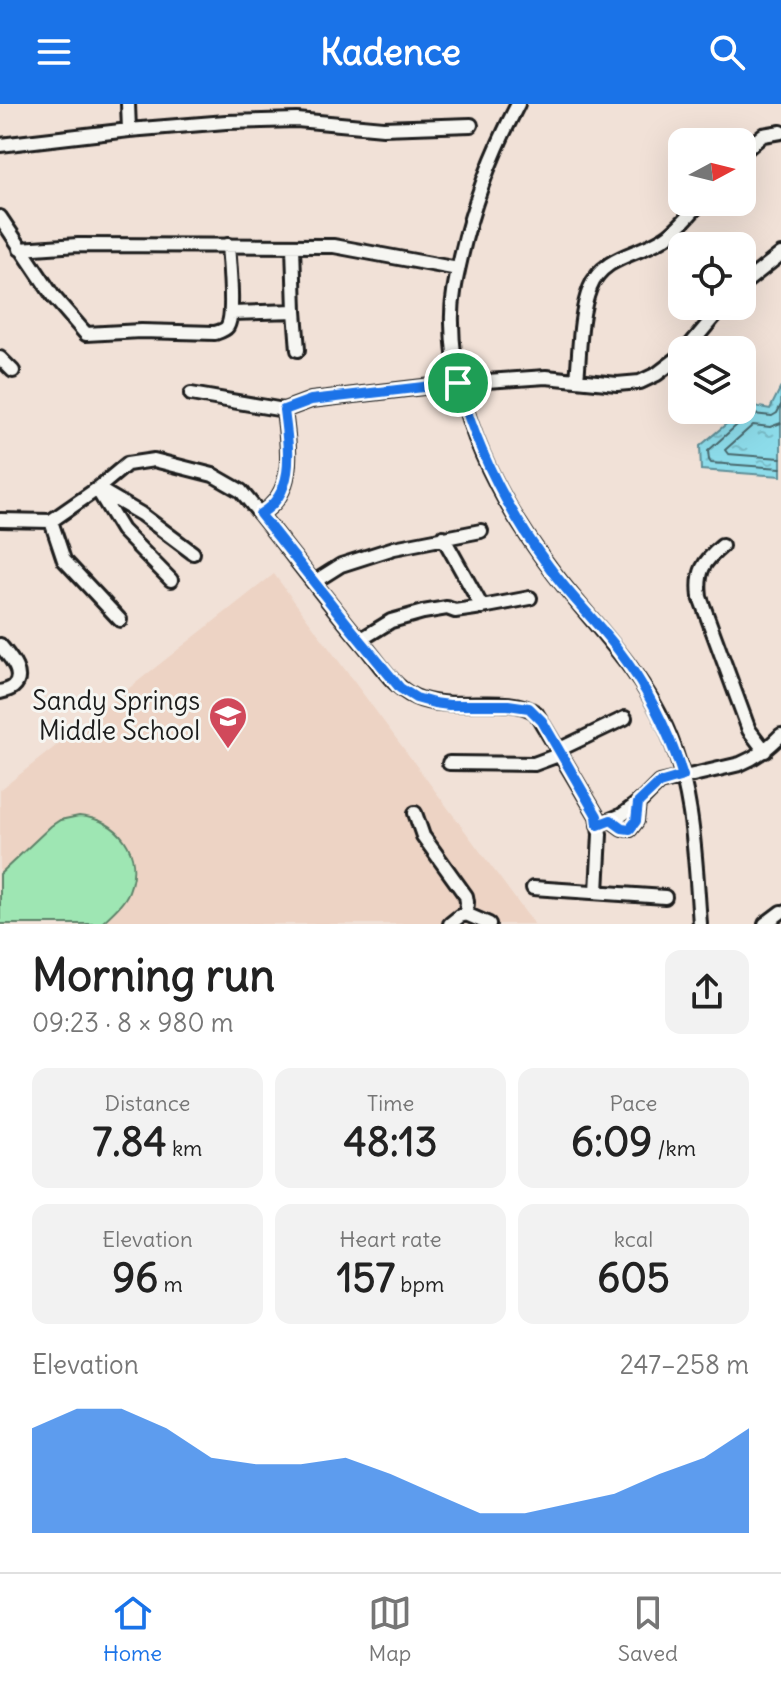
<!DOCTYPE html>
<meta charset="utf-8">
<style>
:root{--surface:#fff;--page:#f2f2f2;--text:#222;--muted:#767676;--line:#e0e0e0;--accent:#1a73e8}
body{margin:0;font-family:Delius,sans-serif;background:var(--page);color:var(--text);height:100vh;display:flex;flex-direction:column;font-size:30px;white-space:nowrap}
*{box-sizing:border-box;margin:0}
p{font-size:26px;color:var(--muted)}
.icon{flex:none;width:44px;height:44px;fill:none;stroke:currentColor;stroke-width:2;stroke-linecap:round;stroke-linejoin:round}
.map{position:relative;height:820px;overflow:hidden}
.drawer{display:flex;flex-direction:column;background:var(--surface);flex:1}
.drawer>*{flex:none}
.needle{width:52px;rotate:83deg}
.controls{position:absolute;left:668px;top:24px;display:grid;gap:16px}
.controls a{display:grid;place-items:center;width:88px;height:88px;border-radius:16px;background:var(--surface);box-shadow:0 8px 32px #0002;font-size:40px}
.pin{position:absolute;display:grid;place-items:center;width:68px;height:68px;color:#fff;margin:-34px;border:4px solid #fff;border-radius:50%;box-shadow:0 2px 8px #0007}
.round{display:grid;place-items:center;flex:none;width:84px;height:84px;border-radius:16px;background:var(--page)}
.headline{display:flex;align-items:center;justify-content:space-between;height:136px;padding:0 32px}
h1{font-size:44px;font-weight:700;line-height:60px}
.metrics{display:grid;grid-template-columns:repeat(3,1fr);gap:12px;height:136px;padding:8px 32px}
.metrics div{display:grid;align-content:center;border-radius:16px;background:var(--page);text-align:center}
.metrics b{font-size:40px;font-weight:700}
.metrics small{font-size:22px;font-weight:400}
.metrics p{font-size:22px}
.chart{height:224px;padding:16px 32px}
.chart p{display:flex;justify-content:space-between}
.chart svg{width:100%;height:144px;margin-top:8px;fill:var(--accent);opacity:.7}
header{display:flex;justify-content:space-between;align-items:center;height:104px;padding:0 32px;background:var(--accent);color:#fff;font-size:36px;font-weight:700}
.menu{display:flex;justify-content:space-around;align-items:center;height:112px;border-top:2px solid var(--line);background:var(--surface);font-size:22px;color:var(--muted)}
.menu a{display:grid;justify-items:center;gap:4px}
.menu .current{color:var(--accent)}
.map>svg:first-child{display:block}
</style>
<header><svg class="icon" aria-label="menu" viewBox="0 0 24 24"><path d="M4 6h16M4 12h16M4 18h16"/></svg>Kadence<svg class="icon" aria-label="search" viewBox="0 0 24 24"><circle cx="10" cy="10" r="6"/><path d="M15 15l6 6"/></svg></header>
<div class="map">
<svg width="781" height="820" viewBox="0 0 781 820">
<defs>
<pattern id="water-ripples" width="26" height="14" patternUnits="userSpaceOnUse" patternTransform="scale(2)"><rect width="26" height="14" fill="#8ddcea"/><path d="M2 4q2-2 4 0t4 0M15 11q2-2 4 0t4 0" fill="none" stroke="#79bcc8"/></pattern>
</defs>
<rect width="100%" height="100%" fill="#f1e1d7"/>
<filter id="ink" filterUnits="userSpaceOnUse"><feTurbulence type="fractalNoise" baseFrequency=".0125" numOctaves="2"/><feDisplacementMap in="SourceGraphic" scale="16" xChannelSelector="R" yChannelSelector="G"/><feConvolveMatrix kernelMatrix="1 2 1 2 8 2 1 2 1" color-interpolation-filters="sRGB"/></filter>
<g filter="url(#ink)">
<!-- built -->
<path fill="#edd3c4" d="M274,470L534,820H0V686Z"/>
<!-- green -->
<path fill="#9ee6b3" stroke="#5d8168" stroke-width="2" d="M79,712C118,715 144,748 129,787C124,800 111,810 101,820H0V770L51,722L60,716Z"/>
<!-- water -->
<path fill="url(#water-ripples)" stroke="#608f98" stroke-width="2" d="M781,283V372L701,366L700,342L749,301L770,305Z"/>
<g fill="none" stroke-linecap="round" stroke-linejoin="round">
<!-- shore -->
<path stroke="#49696e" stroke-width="2" d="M781,301L777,309L772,312L753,310L747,312L708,347L709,356L711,359L781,364
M781,319L770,323L753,321L725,346L728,350L781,354"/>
<defs>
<path id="minor" d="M128,0L129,26
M518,0C492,49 473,99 461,153C456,175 451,197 452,219C453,309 499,397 553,468C592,519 640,564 666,624C694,687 695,753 700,820
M0,41L129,26L226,18L297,16L383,24L471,21
M742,49L763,31L781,28
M0,113L53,192L86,230L141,227L215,229C218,228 225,226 227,223C235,212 229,157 228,141
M293,142L295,207L298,246
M20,145L78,141L334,142L458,165
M742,181L781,150
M231,209L295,207
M686,246L723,202
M0,254L13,267
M577,276C580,246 579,212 590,184C603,151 640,151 666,133C679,124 690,110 701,98
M191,290L284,306L311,296L458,279L546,273L617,280L640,278L657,270L682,251
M97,385L122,426L171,476
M100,386L141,410L193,449
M260,410C295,454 328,498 364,541C379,559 394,584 415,593C450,609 509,589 536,609L597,712L600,730L597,788
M0,416L51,417L97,385L127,360L154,356L213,371L241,387L260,410C298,388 288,341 284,306
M51,417L64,456L120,516
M443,433L482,503
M722,442C703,458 697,467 700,493L749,626L765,647
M314,478L341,461L394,444L481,427
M360,536L391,517L423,508L447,504L455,507L482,503L530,494
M0,541C8,551 27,571 13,583C9,586 4,587 0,588
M558,646L625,614
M449,659L534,660L561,650
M415,709L423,732L466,792L467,798L466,810
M611,716L622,724L630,725L636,717L638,699
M598,721L622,711L643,695L659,679L740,660C757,653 768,644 781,631
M533,784L665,793
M450,820L460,812L466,810L489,820
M765,820L781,808"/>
</defs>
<!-- minor casing -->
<use href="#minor" stroke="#1c1c1c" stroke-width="18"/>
<!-- minor -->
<use href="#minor" stroke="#f6f6f2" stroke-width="12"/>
</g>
</g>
<g fill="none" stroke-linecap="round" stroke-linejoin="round" filter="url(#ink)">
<defs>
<path id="route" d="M458,279C477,346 508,408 550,464C570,492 595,516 616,543C647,583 668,625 683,672L659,679L638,699L636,717L630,725L622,724L611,716L598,721L597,712L542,617L529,604L508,601H449L434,599L416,594L400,584L352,526L260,410C298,388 288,341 284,306L311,296Z"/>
</defs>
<!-- route casing -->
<use href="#route" stroke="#fff" stroke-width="16"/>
<!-- route -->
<use href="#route" stroke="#1a73e8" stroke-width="10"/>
</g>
<!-- icons -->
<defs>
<symbol id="school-pin" viewBox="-11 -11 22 30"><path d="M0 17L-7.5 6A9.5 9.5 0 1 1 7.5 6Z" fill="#d1495b" stroke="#f6f6f2"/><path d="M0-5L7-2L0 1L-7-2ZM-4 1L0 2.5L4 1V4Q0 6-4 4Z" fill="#fff"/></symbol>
</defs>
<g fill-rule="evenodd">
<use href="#school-pin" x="206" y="590" width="44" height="60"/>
</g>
<g text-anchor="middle" stroke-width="6" stroke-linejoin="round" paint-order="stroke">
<!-- poi labels -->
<g font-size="26" fill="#1c1c1c" stroke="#f6f6f2" text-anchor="end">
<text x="200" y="606">Sandy Springs<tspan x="200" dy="30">Middle School</tspan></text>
</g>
</g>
</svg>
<div class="controls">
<a><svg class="needle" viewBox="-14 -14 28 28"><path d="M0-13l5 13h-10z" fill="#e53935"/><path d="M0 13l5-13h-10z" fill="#767676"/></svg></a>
<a><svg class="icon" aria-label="locate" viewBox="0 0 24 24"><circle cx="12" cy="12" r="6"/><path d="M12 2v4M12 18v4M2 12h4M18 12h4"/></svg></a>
<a><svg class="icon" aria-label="layers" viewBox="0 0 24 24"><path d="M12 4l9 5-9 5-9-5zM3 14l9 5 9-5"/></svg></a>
</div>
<div class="pin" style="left:458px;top:279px;background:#1e9e55"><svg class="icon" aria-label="arrive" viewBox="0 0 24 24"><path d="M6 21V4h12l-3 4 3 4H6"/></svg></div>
</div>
<section class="drawer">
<div class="headline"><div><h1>Morning run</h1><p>09:23 · 8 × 980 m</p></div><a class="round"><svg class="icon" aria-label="share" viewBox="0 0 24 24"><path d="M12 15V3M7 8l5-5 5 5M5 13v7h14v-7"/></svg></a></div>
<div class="metrics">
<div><p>Distance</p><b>7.84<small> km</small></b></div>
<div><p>Time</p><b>48:13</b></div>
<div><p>Pace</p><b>6:09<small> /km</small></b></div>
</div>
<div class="metrics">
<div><p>Elevation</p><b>96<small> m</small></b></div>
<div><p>Heart rate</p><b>157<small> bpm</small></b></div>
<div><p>kcal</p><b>605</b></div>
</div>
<div class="chart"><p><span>Elevation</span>247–258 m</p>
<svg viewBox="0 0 160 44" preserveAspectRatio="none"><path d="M0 44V12L10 6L20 6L30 12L40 21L50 23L60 23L70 21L80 26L90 32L100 38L110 38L120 35L130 32L140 26L150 21L160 12V44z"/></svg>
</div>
</section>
<nav class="menu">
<a class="current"><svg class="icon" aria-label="home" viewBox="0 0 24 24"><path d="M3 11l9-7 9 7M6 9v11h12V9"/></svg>Home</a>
<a><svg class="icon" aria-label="map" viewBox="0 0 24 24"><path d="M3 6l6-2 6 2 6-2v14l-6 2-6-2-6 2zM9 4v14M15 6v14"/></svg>Map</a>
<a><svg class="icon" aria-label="saved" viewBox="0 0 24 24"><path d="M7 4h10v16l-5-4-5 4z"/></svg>Saved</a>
</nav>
